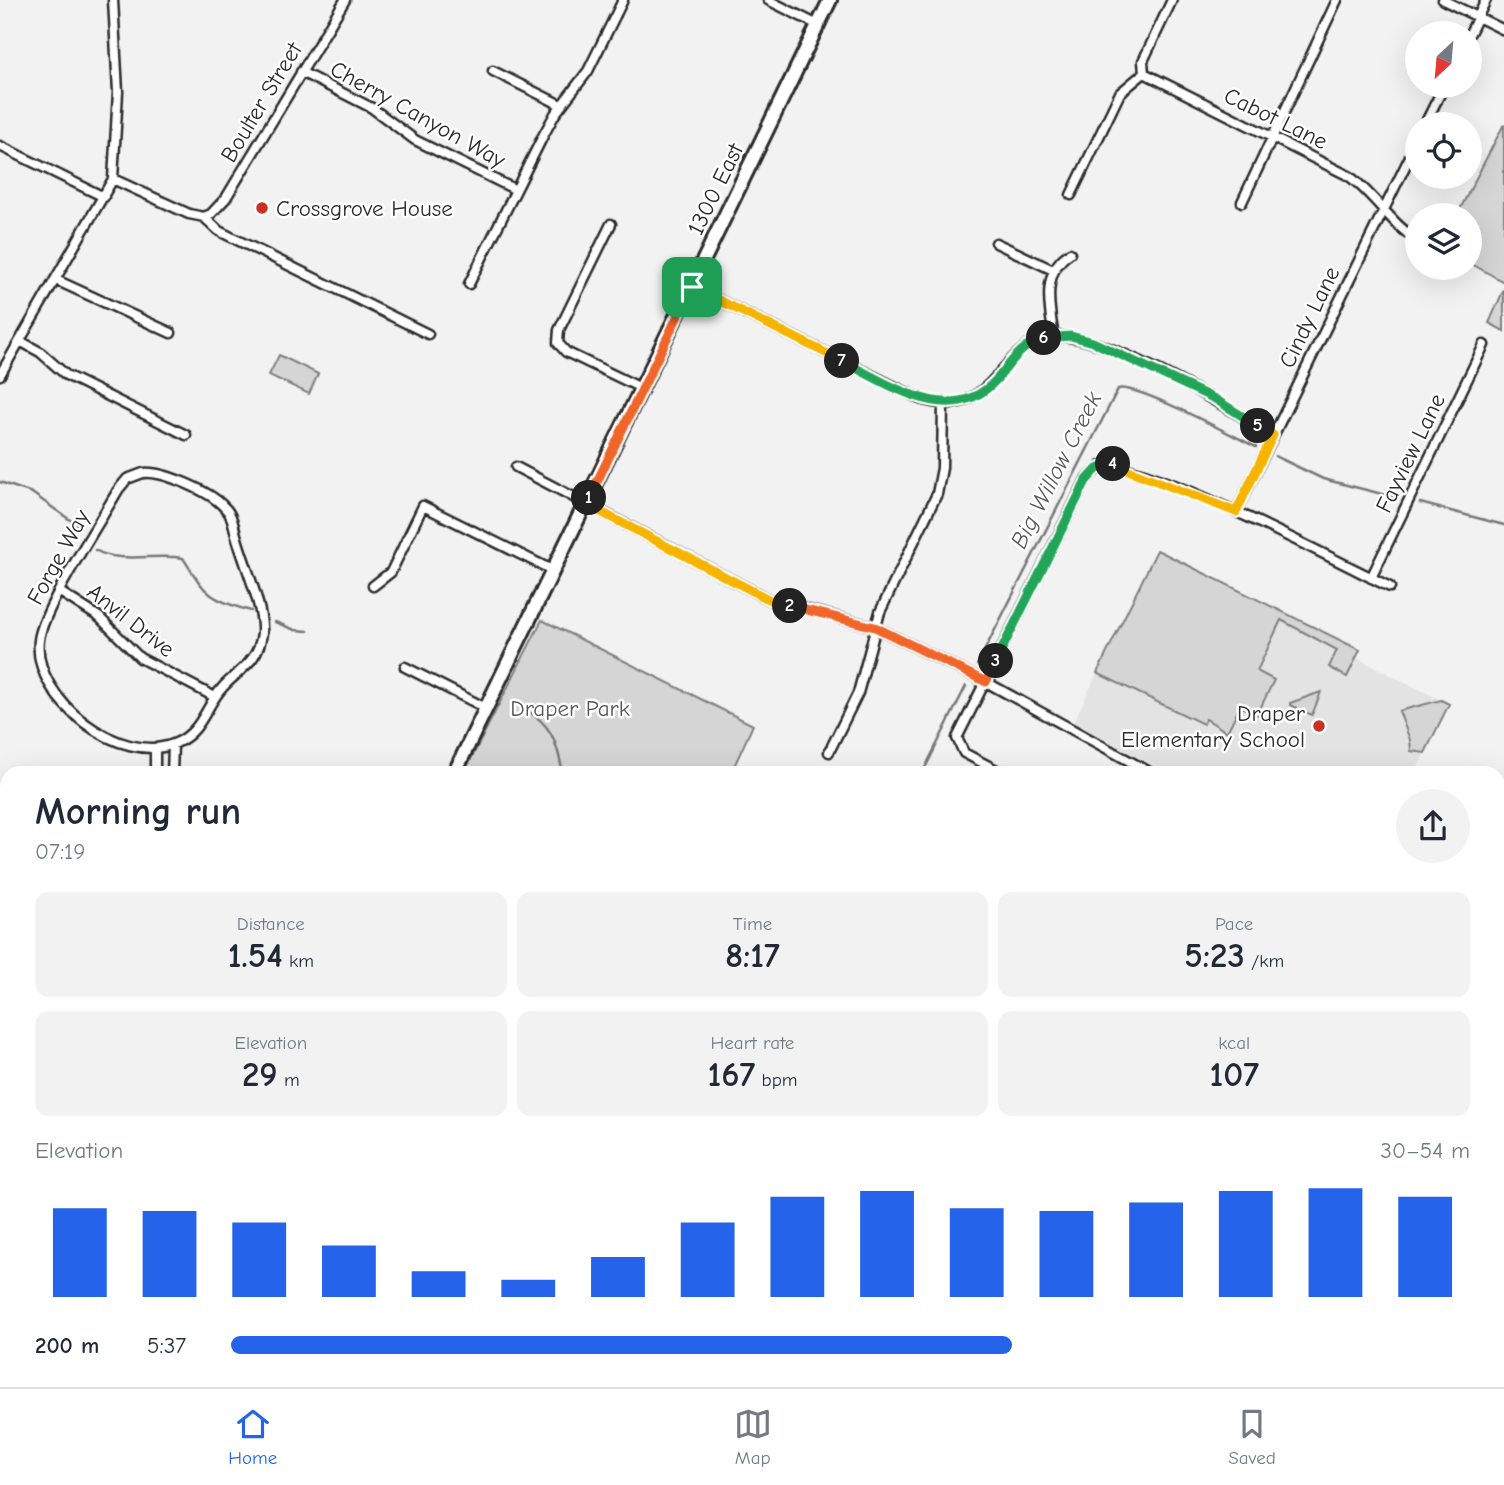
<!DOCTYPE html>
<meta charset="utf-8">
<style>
:root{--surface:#fff;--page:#f2f2f3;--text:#1f2937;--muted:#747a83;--line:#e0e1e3;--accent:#2563eb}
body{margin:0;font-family:"Comic Neue",sans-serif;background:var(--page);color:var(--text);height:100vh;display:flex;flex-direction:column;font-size:26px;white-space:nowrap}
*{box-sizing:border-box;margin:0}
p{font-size:23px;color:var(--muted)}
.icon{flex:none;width:38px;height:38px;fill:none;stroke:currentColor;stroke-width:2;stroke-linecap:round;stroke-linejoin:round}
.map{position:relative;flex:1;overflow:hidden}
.drawer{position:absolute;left:0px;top:766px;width:1505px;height:621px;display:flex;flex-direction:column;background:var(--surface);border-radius:21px 21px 0 0;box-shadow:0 7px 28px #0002}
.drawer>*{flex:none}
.needle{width:46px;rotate:206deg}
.fabs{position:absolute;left:1405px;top:21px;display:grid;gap:14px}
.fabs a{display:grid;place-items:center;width:77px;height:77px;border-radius:50%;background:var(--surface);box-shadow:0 7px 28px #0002;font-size:35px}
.pin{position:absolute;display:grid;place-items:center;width:60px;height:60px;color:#fff;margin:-30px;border-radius:14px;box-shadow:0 4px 10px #0006}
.km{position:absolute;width:35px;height:35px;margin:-18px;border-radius:50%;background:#222;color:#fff;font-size:19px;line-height:35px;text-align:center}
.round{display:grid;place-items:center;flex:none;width:74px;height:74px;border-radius:37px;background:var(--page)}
.summary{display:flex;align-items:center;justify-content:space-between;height:119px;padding:0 35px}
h1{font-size:38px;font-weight:600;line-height:52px}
.metrics{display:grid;grid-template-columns:repeat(3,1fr);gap:10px;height:119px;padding:7px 35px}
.metrics div{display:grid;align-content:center;border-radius:14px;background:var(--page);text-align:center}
.metrics b{font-size:35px;font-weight:600}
.metrics small{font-size:19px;font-weight:400}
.metrics p{font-size:19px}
.chart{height:196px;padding:14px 35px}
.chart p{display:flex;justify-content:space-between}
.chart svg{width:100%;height:126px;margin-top:7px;stroke:var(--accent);stroke-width:6}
ul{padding:0 35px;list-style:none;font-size:23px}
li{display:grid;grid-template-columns:112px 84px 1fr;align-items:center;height:52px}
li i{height:18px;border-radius:9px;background:var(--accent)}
.menu{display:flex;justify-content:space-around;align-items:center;height:98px;border-top:2px solid var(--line);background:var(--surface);font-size:19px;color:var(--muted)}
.menu a{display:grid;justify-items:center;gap:4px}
.menu .active{color:var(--accent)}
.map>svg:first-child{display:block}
</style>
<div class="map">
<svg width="1504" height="1387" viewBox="0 0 1504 1387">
<rect width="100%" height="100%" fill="#f2f2f2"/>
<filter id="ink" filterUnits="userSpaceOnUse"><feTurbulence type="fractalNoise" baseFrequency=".0143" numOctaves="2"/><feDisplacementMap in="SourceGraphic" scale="14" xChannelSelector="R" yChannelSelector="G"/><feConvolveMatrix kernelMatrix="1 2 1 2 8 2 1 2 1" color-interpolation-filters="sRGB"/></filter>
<g filter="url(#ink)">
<!-- built -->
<path fill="#e3e3e3" d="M1157,550L1360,650L1357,658L1449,704L1415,773H1169L1073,723Z
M0,949H7V1030L0,1028Z
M1498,1351L1504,1354V1387L1377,1386L1378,1381H1498Z
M117,1381H241L161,1387H117Z
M326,1381H785L798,1387H314Z
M1094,1381H1312L1327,1387H1100Z"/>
<!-- green -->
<path fill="#d5d5d5" stroke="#808080" stroke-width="2" d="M1504,124V282L1470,263V215H1457Z
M1504,289V331L1489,323Z
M279,355L318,374L309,394L269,375Z
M1157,550L1360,650L1347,677L1329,667L1337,650L1281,620L1257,671L1274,680L1257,715L1240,706L1227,732L1206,719L1203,724L1097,673Z
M542,620L753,725L731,773H464Z
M1321,692L1312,715L1290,705V703Z
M1441,700L1449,704L1425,753L1411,751L1410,740L1399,711Z
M1498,1235L1504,1238V1354L1498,1351Z"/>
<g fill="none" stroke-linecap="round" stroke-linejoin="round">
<!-- stream -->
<path stroke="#787878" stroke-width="2.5" d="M1275,456L1323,479L1398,498
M0,482L32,493L80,527
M1420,503L1504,525
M95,550C119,564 156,553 183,558C206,594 208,599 251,611
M275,622L295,630L308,631
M977,665L1118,389C1136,383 1233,436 1256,447
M522,708C552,723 557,742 563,774
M922,774L966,686"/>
<defs>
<path id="minor" d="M768,0L818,25
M1443,0L1504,30
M1470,33L1486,0
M493,71L561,105
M301,72L372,108L415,140L516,190
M1144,73L1349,176C1375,195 1390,223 1418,241
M1144,73L1143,61L1172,0
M1425,124L1444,86
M0,146L104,197
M113,179L189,214L204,217
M1071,195L1120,93L1144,73
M1242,202L1337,0
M204,217L211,214L226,198L345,0
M204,217L219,231L428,334
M611,224L559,330L558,343L566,352L643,389
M996,243L1053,270
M56,280L171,333
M469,284L543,136L555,114L588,71L623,0
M692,287L918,398C995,424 995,347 1050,337C1099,328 1228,408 1273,435
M1054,337C1049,308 1041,271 1070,253
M20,341L40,352L66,375L186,435
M0,375L113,179L118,92L113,0
M516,467L770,600L875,627L986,682L1153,774
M143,473C162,470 211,492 224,507C231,513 233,522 235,531C242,560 264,606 262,633C259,661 240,669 223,687C205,706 203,731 176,743C122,767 32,700 39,640C42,610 100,522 118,490L127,479Z
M1236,512L1418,140
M1371,578L1484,345
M373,586L391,572L423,506L554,571
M60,592L99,617L140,658L215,697
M405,667L486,708
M829,752L858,693L880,612L937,494L942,468L943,404
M155,774V748
M172,774L173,745
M1004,774L964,753L957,738L1086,480L1101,466C1137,456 1345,565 1390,587
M1498,948L1504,951
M1498,1082L1504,1085
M123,1381L124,1387
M1326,1387L1329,1381"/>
<path id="tertiary" d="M0,831L7,830
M1498,1157L1504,1147
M1340,1381L1356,1387
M1365,1387L1369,1381"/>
<path id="secondary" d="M454,774L830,0
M0,1047L7,1048"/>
<path id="primary" d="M382,1381L389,1387
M288,1387L303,1381"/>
</defs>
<!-- minor casing -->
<use href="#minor" stroke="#2b2b2b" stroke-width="13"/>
<!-- tertiary casing -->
<use href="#tertiary" stroke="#2b2b2b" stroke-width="16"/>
<!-- secondary casing -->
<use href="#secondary" stroke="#2b2b2b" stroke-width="18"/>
<!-- primary casing -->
<use href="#primary" stroke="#2b2b2b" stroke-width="18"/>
<!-- minor -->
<use href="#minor" stroke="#fff" stroke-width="8"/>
<!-- tertiary -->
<use href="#tertiary" stroke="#fff" stroke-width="10"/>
<!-- secondary -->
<use href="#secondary" stroke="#fff" stroke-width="12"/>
<!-- primary -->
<use href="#primary" stroke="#fff" stroke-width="12"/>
<!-- tram -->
<path stroke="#2b2b2b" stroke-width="2" d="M1080,1381L1088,1387"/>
</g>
</g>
<g fill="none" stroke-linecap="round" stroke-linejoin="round" filter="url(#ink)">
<defs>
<path id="split-1" d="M589,498L692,287"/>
<path id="split-2" d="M589,498L586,503L597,510L770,600L790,606"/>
<path id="split-3" d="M790,606L875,627L986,682L996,661"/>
<path id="split-4" d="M996,661L1086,481L1097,469L1113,464"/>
<path id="split-5" d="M1113,464L1236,512L1273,435L1258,426"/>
<path id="split-6" d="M1044,338L1071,336L1093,342L1215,399L1258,426"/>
<path id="split-7" d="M842,361C888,383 951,430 996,380C1011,363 1021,345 1044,338"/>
<path id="split-8" d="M692,287L842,361"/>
</defs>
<!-- split-1 casing -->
<use href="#split-1" stroke="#fff" stroke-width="14"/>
<!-- split-2 casing -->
<use href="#split-2" stroke="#fff" stroke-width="14"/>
<!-- split-3 casing -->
<use href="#split-3" stroke="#fff" stroke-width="14"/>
<!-- split-4 casing -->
<use href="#split-4" stroke="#fff" stroke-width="14"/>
<!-- split-5 casing -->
<use href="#split-5" stroke="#fff" stroke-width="14"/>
<!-- split-6 casing -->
<use href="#split-6" stroke="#fff" stroke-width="14"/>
<!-- split-7 casing -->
<use href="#split-7" stroke="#fff" stroke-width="14"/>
<!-- split-8 casing -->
<use href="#split-8" stroke="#fff" stroke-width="14"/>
<!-- split-1 -->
<use href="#split-1" stroke="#f0652b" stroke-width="9"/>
<!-- split-2 -->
<use href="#split-2" stroke="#f5b400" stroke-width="9"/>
<!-- split-3 -->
<use href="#split-3" stroke="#f0652b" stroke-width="9"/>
<!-- split-4 -->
<use href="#split-4" stroke="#22a559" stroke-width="9"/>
<!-- split-5 -->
<use href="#split-5" stroke="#f5b400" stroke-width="9"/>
<!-- split-6 -->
<use href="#split-6" stroke="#22a559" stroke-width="9"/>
<!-- split-7 -->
<use href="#split-7" stroke="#22a559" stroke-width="9"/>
<!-- split-8 -->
<use href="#split-8" stroke="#f5b400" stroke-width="9"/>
</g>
<!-- markers -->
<g fill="#c8321e" stroke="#fff" stroke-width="2.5">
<circle cx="262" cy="208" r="7"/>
<circle cx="1319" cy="726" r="7"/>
</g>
<g text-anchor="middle" stroke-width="5" stroke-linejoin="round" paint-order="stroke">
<!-- street labels -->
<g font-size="23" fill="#2b2b2b" stroke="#fff">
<text transform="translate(261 102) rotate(-59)" y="8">Boulter Street</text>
<text transform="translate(418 114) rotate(29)" y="8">Cherry Canyon Way</text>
<text transform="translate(1276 118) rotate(26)" y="8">Cabot Lane</text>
<text transform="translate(715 189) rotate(-64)" y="8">1300 East</text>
<text transform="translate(1309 317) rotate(-64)" y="8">Cindy Lane</text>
<text transform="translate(1410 453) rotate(-64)" y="8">Fayview Lane</text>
<text transform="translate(58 557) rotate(-61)" y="8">Forge Way</text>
<text transform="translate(131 620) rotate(38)" y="8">Anvil Drive</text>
</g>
<!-- poi labels -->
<g font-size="23" fill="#2b2b2b" stroke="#fff" text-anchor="start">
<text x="276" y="216">Crossgrove House</text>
<text x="1305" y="721" text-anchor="end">Draper<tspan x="1305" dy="26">Elementary School</tspan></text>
</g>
<!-- park labels -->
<g font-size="23" fill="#565656" stroke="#fff">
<text x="570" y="716">Draper Park</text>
</g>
<!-- water labels -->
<g font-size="24" font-style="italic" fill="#585858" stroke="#fff">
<text transform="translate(1056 470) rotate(-63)" y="8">Big Willow Creek</text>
</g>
</g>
</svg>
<div class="fabs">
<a><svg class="needle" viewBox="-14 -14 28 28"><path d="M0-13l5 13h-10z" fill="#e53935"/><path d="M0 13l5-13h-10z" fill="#747a83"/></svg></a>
<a><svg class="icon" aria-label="locate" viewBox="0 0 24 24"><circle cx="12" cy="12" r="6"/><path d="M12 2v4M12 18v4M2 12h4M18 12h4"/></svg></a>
<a><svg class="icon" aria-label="layers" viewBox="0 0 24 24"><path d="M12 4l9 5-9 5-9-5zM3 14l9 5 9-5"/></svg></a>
</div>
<div class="pin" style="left:692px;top:287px;background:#1e9e55"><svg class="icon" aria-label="arrive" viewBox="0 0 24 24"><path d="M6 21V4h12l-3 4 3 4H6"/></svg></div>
<b class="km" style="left:589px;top:498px">1</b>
<b class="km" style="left:790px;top:606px">2</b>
<b class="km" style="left:996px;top:661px">3</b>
<b class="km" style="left:1113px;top:464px">4</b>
<b class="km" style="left:1258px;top:426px">5</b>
<b class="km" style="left:1044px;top:338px">6</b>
<b class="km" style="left:842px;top:361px">7</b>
<section class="drawer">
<div class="summary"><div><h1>Morning run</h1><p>07:19</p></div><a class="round"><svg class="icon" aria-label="share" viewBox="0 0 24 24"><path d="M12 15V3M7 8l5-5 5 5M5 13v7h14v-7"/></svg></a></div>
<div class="metrics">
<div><p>Distance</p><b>1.54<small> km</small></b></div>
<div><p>Time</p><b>8:17</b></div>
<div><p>Pace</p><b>5:23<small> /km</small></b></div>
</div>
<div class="metrics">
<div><p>Elevation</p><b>29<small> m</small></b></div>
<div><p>Heart rate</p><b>167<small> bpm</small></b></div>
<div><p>kcal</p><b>107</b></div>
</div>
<div class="chart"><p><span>Elevation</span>30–54 m</p>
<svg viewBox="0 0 160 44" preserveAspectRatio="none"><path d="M5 44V13M15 44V14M25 44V18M35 44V26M45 44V35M55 44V38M65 44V30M75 44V18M85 44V9M95 44V7M105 44V13M115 44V14M125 44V11M135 44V7M145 44V6M155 44V9"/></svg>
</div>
<ul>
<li><b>200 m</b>5:37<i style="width:63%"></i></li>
</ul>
</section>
</div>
<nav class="menu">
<a class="active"><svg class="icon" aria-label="home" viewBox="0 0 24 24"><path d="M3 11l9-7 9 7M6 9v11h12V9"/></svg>Home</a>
<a><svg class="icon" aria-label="map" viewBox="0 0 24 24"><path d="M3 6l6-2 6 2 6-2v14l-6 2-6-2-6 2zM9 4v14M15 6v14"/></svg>Map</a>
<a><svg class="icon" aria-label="saved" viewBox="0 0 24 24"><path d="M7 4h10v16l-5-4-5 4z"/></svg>Saved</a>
</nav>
